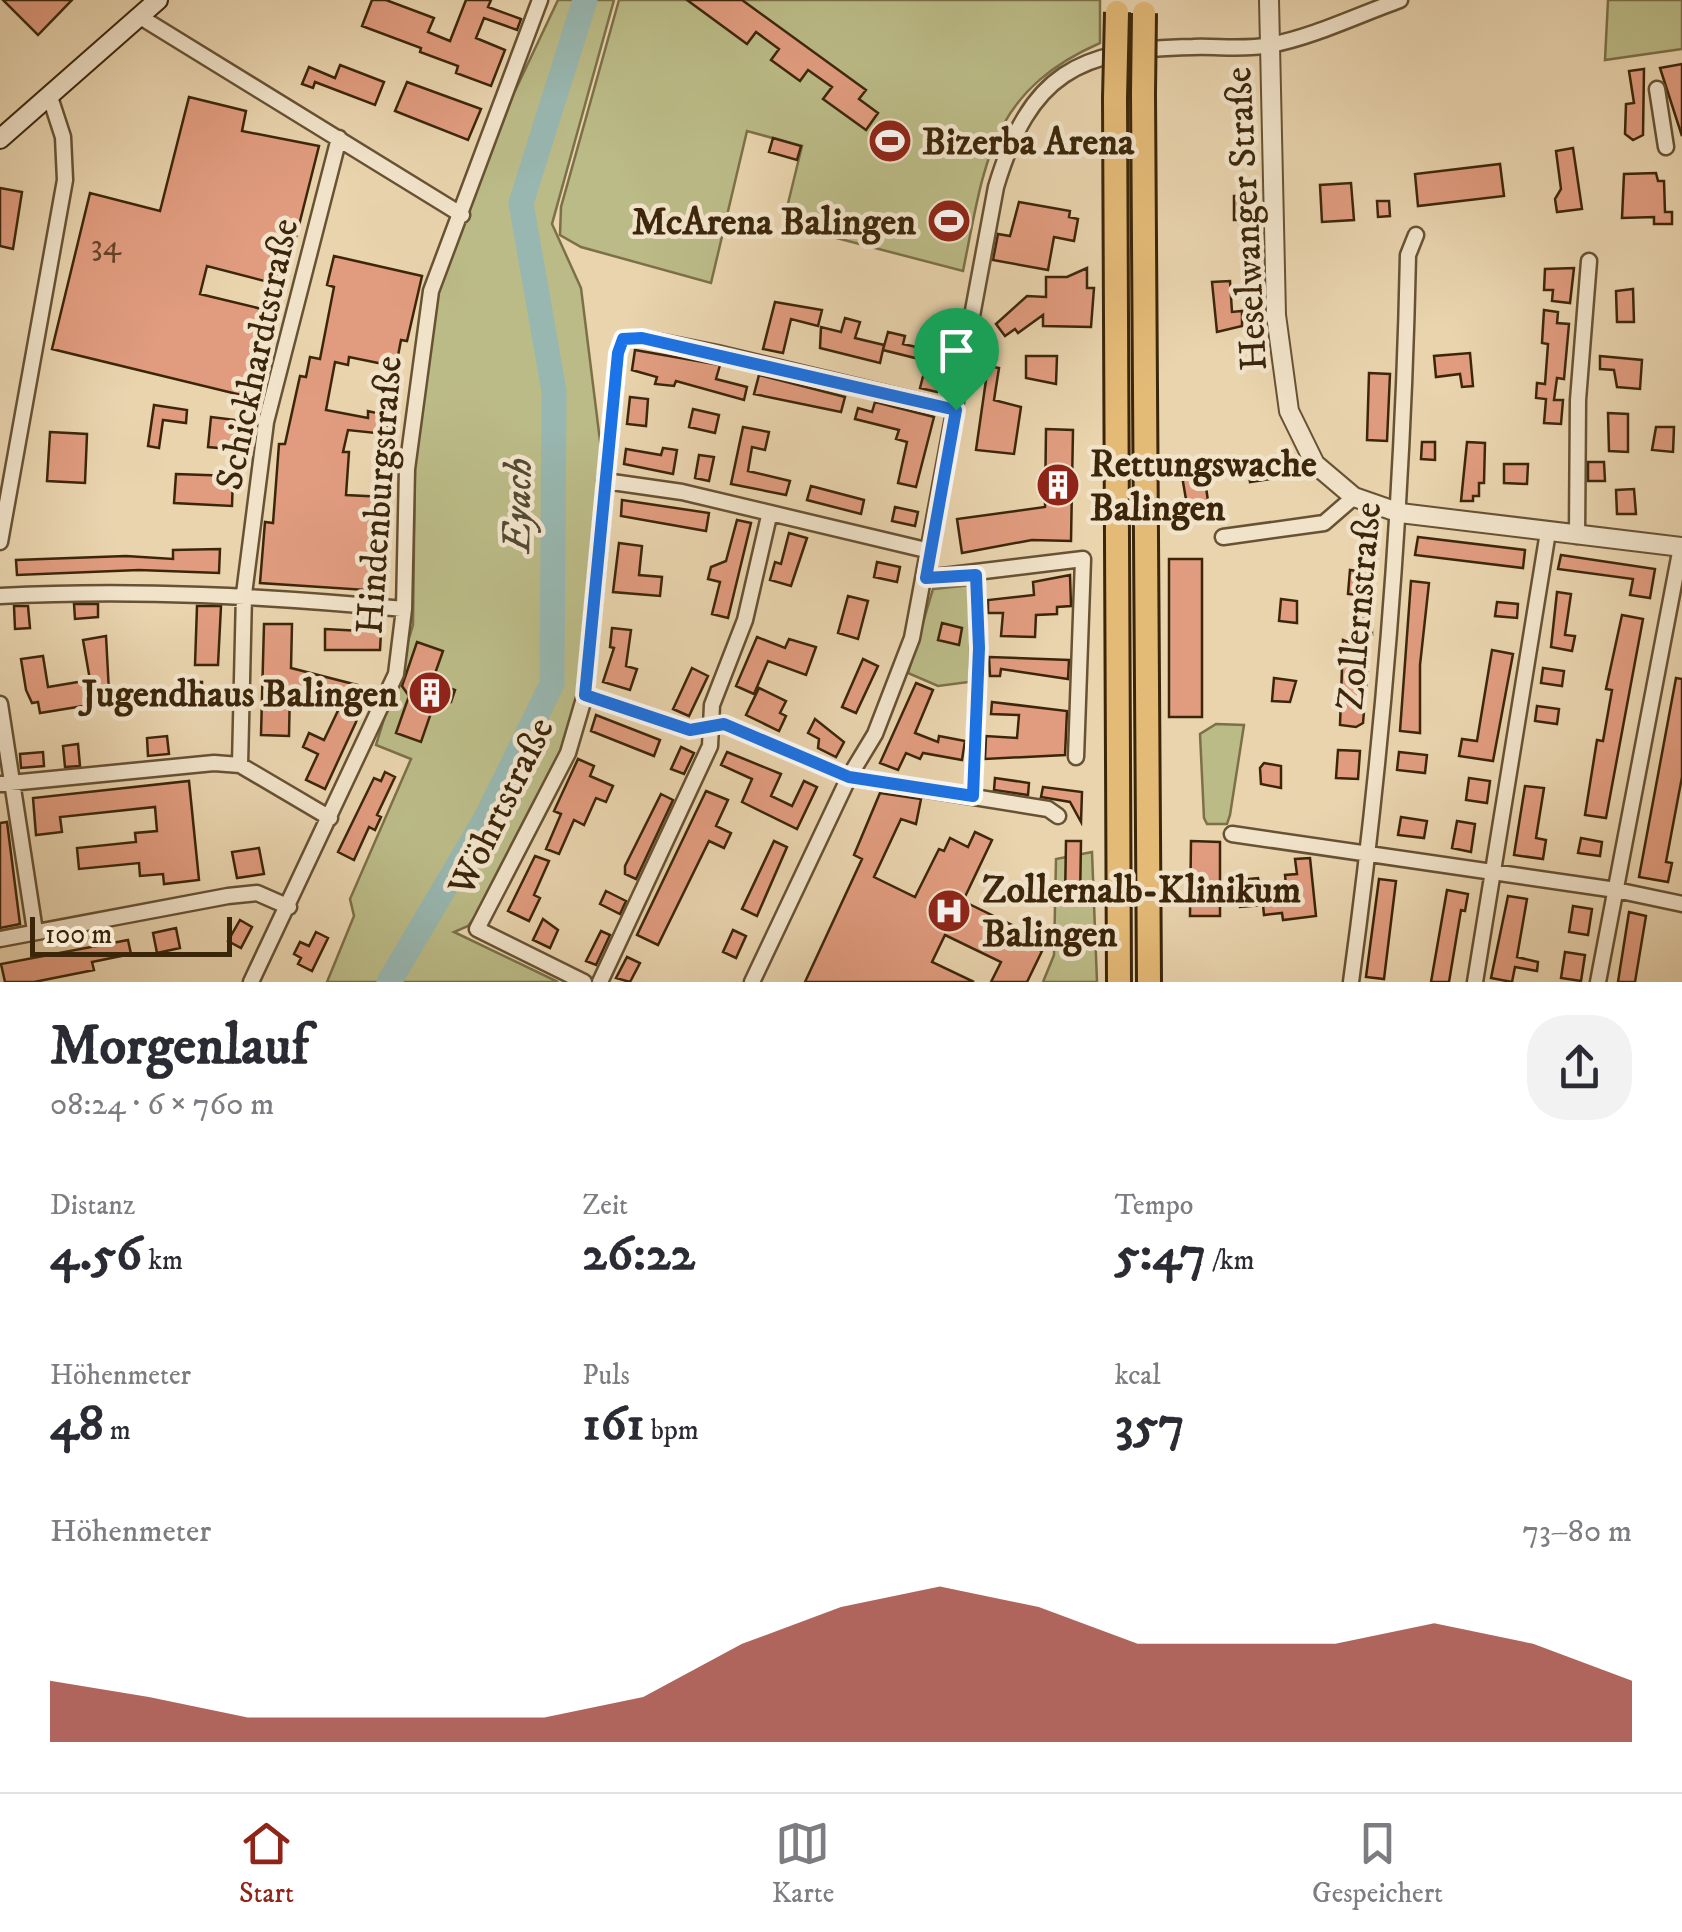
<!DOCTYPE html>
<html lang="de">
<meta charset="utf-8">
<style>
:root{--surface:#fff;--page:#f2f2f3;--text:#2b2b33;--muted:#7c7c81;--line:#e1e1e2;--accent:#8f2418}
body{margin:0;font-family:"IM FELL DW Pica",serif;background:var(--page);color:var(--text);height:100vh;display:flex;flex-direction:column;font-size:38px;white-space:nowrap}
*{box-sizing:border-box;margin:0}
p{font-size:32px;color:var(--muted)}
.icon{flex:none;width:55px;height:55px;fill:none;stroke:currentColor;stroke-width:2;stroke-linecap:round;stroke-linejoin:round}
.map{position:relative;height:982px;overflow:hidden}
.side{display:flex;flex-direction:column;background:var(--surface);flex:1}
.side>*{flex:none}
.scale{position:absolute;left:30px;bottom:25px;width:202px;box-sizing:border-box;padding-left:10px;border:5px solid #3c260a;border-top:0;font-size:28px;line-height:35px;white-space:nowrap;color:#3c260a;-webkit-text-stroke:8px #f1e3ca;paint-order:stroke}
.pin{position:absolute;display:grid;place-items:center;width:85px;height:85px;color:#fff;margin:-102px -42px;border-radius:50% 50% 50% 0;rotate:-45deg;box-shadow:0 0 10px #0007}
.pin .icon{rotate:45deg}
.round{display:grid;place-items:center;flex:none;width:105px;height:105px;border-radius:40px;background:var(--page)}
.overview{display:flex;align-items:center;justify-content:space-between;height:170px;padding:0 50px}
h1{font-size:55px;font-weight:800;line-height:75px}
.metrics{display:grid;grid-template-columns:repeat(3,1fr);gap:15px;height:170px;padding:10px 50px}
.metrics div{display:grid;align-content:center}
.metrics b{font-size:50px;font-weight:800}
.metrics small{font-size:28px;font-weight:400}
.metrics p{font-size:28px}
.chart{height:280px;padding:20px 50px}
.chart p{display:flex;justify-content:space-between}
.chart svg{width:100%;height:180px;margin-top:10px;fill:var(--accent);opacity:.7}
.tab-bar{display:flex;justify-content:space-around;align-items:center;height:140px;border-top:2px solid var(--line);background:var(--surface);font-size:28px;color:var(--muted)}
.tab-bar a{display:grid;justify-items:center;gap:5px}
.tab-bar .selected{color:var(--accent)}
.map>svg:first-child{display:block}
</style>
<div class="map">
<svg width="1682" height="982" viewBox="0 0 1682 982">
<rect width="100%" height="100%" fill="#e9d4ae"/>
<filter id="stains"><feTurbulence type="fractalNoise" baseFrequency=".002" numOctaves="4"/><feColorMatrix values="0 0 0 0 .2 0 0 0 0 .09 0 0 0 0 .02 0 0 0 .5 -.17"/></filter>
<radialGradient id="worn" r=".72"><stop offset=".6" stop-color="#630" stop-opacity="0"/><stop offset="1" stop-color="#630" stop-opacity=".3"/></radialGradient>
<!-- green -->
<path fill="#bbbb87" stroke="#7c7048" stroke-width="2.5" d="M558,0H614L552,224L581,288L605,481L591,619L568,753L492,896L468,926L454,932L558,982H327L354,916L350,899L411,759L376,745L413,625L415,460L437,292L514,93Z
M619,0H1100V43C989,92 985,163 963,271L783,224L802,146L747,131L711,283L581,247L560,235L561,207Z
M1608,0H1682V49L1605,60Z
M972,585L969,682L938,686L908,673L933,589Z
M1216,724L1244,725L1230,815L1227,824H1207L1204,818L1200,734Z
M1092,852L1097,982H1043L1054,955L1056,859Z"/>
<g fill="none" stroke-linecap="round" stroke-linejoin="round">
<!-- river -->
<path stroke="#98b7b0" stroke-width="25" d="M389,982L486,818L552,684L554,391L521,203L585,0"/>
</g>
<!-- building -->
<path fill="#e19c7f" stroke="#3c260a" stroke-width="2.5" d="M3,0H72L38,35Z
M372,0H386L434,18L428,32L450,41L466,0H491L488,7L521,19L517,30L484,18L476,38L505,50L491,86L456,73L458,66L420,52L421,48L362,26Z
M687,0H742L866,90L859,99L878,113L866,130L823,99L832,87L808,70L800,81L771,60L779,49L756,32L747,44Z
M1682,64V136L1660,68Z
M340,65L384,82L375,105L315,82L313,88L302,84L309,67L335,78Z
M1644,69L1643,135L1633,140L1625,134L1626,104L1634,103L1629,71Z
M407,82L481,109L468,140L395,111Z
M189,97L246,111L242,131L319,146L295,241L287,239L276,284L207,266L200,294L266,310L245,396L52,349L90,193L160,211Z
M773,138L801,146L797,160L769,152Z
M1573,148L1582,209L1557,212L1555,199L1561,189L1556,151Z
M1500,164L1504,196L1418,206L1415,174Z
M1656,173L1658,181H1664L1665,212H1672V224H1654V217L1622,218L1624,174Z
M1351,183L1354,220L1322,222L1320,185Z
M0,188L22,192L13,249L0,246Z
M1234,196H1246V220H1234Z
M1377,201H1389L1390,216L1378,217Z
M1019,202L1070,211L1069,217L1078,219L1074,241L1054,237L1048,270L993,260L998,234L1010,236Z
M334,256L422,276L407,341L401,340L397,361L389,359L388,365L349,357L348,365L335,362L326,410L368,418V411L389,416L385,434L348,430L343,452H349L346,495L385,497L381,591L260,583L265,522L273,523L279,444H285L300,376L306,377L310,357L320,359L334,287L327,285Z
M1087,268V288H1094L1091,327L1043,326V315L1018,333L1015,329L1005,336L996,324L1027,296L1046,297V277H1067Z
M1574,268L1570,303L1552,301L1553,290H1544L1545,269Z
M1230,281L1232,312L1242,311V326L1217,332L1212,282Z
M1633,289L1634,322H1617L1616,291Z
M775,302L822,310L818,326L791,319L783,353L763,349Z
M1544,310L1558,312L1557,323L1569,324L1564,379L1557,378L1554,400H1563L1561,424L1544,423L1546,399L1536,398L1537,383L1545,384L1548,344L1542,343Z
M845,318L860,322L855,338L884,345L880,363L820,348L821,327L841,332Z
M888,332L905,336L903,344L948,354L937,392L920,388L927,361L883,350Z
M635,350L720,365L716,379L747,387L744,400L676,381L674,386L655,384L657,377L632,370Z
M1470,353L1473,386L1462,387L1460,374L1436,377L1434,356Z
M1026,356H1057L1056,384L1026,378Z
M1600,356L1642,360L1640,389L1617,387L1614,370L1600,369Z
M988,366L999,368L994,400L1021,407L1014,454L976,450Z
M1369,373L1390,374L1387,441L1367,440Z
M759,375L845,397L841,412L754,394Z
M630,397L648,399L646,426L627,424Z
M875,402L934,417L916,487L898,483L907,442L896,439L899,430L855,419L858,408L872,412Z
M154,405L187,410L186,423L163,420L159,448L148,446Z
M693,409L719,415L715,433L689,427Z
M1608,413L1628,414V452L1609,451Z
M211,417L244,421L241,450L208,447Z
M743,427L769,432L765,450L752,447L748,471L790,481L786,495L731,484Z
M1656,427H1674L1673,452L1652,450Z
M1046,429L1073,430L1071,541L1032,540L962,553L957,519L1045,507Z
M50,432L87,434L85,483L47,481Z
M1422,442H1435V460L1421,459Z
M1467,442L1485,443L1484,483H1479V496H1473V501H1461Z
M663,448L677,450L673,474L624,464L626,449L661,455Z
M699,455L714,457L709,481L695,478Z
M1275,459L1278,478L1250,482L1247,463Z
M1588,462H1604L1605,481H1588Z
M1504,464H1528L1527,484L1504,483Z
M1204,473L1209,508L1188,511L1182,476Z
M176,474L233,476L232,506L174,503Z
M811,486L864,500L861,514L807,500Z
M1634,489L1636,514H1617L1616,490Z
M622,500L709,513L706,531L621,516Z
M895,507L918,512L915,526L892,521Z
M737,520L751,523L728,618L712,614L720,582L708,579L711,567L726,561Z
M789,533L807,538L791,586L770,580L775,562L781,564Z
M1418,537L1525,550L1523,568L1415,555Z
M1360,538L1379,539L1377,558L1371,557L1372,635L1357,634L1358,595L1348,594L1350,570L1357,571Z
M619,543L642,546L639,575L662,577L660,596L613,592Z
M220,549L219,573L139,570L17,575L16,560L126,556L173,559V550Z
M1561,555L1655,569L1650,598L1630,595L1633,579L1558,569Z
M1169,559H1202V717H1169Z
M877,562L900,567L897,582L874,577Z
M1070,575L1071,606L1057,607V614L1036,615L1035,637L1001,636L1003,613H988V600L1034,595L1033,582Z
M1411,581L1429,583L1420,665V733L1400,731Z
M1557,592L1571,594L1565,635L1575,636L1572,651L1551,647Z
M848,596L868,601L858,639L838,633Z
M1281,599L1297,601V623L1279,621Z
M1497,602L1518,604L1517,618L1495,616Z
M74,604H98V617L75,619Z
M14,606H28L30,628L15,629Z
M197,606H221L218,665H195Z
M1622,615L1643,619L1606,818L1585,815L1597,740L1603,741L1612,690L1606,689Z
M942,623L962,628L959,645L938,640Z
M264,624H292L291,668L365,687L356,722L325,789L306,780L318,754L303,747L309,733L324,740L343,700L290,687L289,736L261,735Z
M612,628L631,630L626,666L637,669L630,690L603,682L614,648L610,647Z
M325,629L381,632L380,650H325Z
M106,636L109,692L100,694L102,703L40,713L38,702L32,703L26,690L21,659L43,656L48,687L90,680L83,640Z
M757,637L785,648L789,639L816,647L806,675L768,661L754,694L736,686Z
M1343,640L1369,651L1363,723L1356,727L1340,725Z
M417,642L443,651L432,682L455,690L451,702L433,707L421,742L396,733L409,696L402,686Z
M1492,650L1513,654L1493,761L1459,756L1462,739L1477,741Z
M989,657L1069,660L1068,679L1001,669L1000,676H990Z
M863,659L878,666L856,713L842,707Z
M692,668L708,676L689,716L673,709Z
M1543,668L1564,671L1562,686L1541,683Z
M1274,678L1296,681L1290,702L1272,701Z
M1676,678L1682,679V777L1666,862L1672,863L1668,882L1639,877Z
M179,681L202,682V696H178Z
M916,683L933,690L915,733L938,742L939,736L965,741L962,760L923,753L920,759L906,753L898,770L880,763Z
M759,688L786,701L780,713L786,716L779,731L746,715Z
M992,702L1067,711L1065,755L985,759L986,736L1017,738L1019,715L991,714Z
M1537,706L1559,709L1557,724L1535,721Z
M596,715L660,740L654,756L591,731Z
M815,719L844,742L836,757L818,748L819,739L808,733Z
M167,736L169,754L148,756L147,738Z
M78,744L80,766L65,767L63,746Z
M681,747L694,753L684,774L671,769Z
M1338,750L1360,751L1358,779L1336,778Z
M43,752L44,766L21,768L20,754Z
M727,752L781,774L771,796L792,806L804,781L817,787L797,829L742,802L752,779L721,765Z
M1399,752L1427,755L1425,773L1397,770Z
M578,759L594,766L590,776L613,786L606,802L596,798L584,825L574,820L559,854L546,849L561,814L554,811Z
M1264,763L1281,766V788L1261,784L1260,768Z
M385,772L395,777L377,815L381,817L375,830L369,827L354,860L338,852L374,778L381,781Z
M995,778L1029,783L1028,795L994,790Z
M1469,778L1490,781L1487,803L1466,800Z
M189,781L199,880L164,884L163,874L140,876L139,863L79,869L77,848L136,842L135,833L157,831L155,807L60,817L62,832L36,835L33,798Z
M1525,786L1544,788L1536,838L1546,840L1543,859L1514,855Z
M1043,787L1082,792L1081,822L1070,802L1041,797Z
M706,791L728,800L716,826L731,833L724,848L709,841L658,945L637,935Z
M880,793L921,799L916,824L901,819L874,877L915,897L939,849L944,851L950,838L968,847L975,832L992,840L963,901L1018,928L1013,937L1042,951L1027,982H991L1001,962L945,935L932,962L974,982H805L862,859L854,855Z
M661,794L673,800L636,879L625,874V866Z
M1401,817L1427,821L1424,838L1398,835Z
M1457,821L1475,824L1471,852L1452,848Z
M7,822L20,924L0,928V823Z
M1581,838L1602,842L1600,856L1578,853Z
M774,841L787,847L757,916L742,909Z
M1066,841H1081L1080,901H1065Z
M1191,841L1220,842V916H1190Z
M259,848L264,874L237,878L232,852Z
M535,856L549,861L534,895L540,898L529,921L508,911Z
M1310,858L1316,916L1283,920L1282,913L1264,915L1263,905L1240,907L1237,880L1258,878L1260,888L1286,885L1285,875L1297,874L1295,859Z
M1379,879L1396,881L1384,979L1366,977Z
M1447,890L1468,894L1465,911L1461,910L1449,982H1431Z
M606,891L626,901L620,914L600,904Z
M1508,896L1527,899L1517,957L1538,962L1537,971L1515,967L1512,982L1491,978Z
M1573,906L1592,909L1588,935L1569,932Z
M1629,912L1646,916L1635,982H1618Z
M543,919L558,930L550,948L533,940Z
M240,920L252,927L241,948L228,941Z
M176,928L180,948L157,953L153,933Z
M733,930L746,936L736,958L723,952Z
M601,931L610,935L596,965L586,961Z
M316,932L328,938L312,971L298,964L301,958L294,954L300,942L309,946Z
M128,940L131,954L92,962L94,970L34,982H5L1,964Z
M1565,952L1585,955L1581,981L1561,978Z
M627,957L640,963L630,982L616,978Z"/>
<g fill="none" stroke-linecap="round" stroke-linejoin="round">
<defs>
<path id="minor" d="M142,18L462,215
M1657,89L1666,147
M605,481L682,492L930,551
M1577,536L1578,400L1589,261
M1223,537L1324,523L1354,497
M0,542L65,180L63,137L50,97
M926,578L1083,559L1076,757
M0,596C136,589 268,596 404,609
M585,695L690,730L724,724L849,777L1048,809L1058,816
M0,704L35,931
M240,765L244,594L266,422L339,138
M0,784L214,763L240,765L330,818
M973,796L979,647L976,575
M1232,834L1616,890L1682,904
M0,939L228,896L257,893L289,907
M251,982L396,674L404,609L407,469L431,291L540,0
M584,982L477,929L568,753L585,695L618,353L623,339L642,338L717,353L956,410
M600,982L710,746L712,705L745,620L769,516
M752,982L849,777L875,734L912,638L996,187C1030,73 1078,49 1193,47C1217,46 1245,50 1270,45C1313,37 1358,15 1400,0
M1351,982C1384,741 1403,499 1408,255L1416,235
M1475,982L1548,532
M1598,982L1681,547"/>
<path id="tertiary" d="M1269,0L1276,315L1289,411L1315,464L1354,497L1400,513L1682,547"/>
<path id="secondary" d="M0,139L158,0"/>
<path id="trunk" d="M1143,93L1149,982
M1115,98L1119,982"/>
</defs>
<!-- minor casing -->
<use href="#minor" stroke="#675233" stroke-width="19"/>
<!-- tertiary casing -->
<use href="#tertiary" stroke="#675233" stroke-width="22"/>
<!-- secondary casing -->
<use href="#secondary" stroke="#3c260a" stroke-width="22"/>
<!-- trunk casing -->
<use href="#trunk" stroke="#3c260a" stroke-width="28"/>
<!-- minor -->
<use href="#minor" stroke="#f1e3ca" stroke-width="14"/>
<!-- tertiary -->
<use href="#tertiary" stroke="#f1e3ca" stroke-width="18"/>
<!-- secondary -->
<use href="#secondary" stroke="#f1e3ca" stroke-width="18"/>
<!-- trunk -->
<use href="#trunk" stroke="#e4ba77" stroke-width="22"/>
<defs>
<path id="trunk-bridge" d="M1143,93L1144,13
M1115,98L1117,12"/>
</defs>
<!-- trunk-bridge casing -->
<use href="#trunk-bridge" stroke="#3c260a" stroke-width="28" stroke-linecap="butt"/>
<!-- trunk-bridge -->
<use href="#trunk-bridge" stroke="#e4ba77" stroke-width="22"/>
</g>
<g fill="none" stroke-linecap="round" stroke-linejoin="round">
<defs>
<path id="route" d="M642,338L956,410L926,578L976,575L979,648L973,796L849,777L724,724L690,730L585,695L618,353L623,339Z"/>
</defs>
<!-- route casing -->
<use href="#route" stroke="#fff" stroke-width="20"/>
<!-- route -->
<use href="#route" stroke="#1a73e8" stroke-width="12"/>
</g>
<!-- icons -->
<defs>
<symbol id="stadium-disc" viewBox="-11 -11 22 22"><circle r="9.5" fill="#8f2418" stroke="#f1e3ca"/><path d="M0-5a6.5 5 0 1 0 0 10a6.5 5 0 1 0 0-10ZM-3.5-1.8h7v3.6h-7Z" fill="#fff"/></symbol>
<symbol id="building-disc" viewBox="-11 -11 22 22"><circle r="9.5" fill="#8f2418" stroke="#f1e3ca"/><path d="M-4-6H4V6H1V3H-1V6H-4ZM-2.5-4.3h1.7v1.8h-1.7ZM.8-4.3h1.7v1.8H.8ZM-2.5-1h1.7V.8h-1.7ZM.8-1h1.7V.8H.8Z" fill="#fff"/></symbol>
<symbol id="hospital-disc" viewBox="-11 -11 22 22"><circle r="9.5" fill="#8f2418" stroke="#f1e3ca"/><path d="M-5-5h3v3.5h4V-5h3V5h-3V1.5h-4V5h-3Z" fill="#fff"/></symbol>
</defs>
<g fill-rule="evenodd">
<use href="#stadium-disc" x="865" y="116" width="50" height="50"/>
<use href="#stadium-disc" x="924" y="196" width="50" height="50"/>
<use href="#building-disc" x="1033" y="460" width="50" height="50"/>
<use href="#building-disc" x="405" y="668" width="50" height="50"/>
<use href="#hospital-disc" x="924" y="886" width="50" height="50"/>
</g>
<g text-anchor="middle" stroke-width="9" stroke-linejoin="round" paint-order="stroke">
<!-- number labels -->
<g font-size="32" fill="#654427">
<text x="106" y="255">34</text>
</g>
<!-- poi labels -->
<g font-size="38" font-weight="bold" fill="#3c260a" stroke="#f1e3ca" text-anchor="start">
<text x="922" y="154">Bizerba Arena</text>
<text x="916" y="234" text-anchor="end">McArena Balingen</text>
<text x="1090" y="476">Rettungswache<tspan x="1090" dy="44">Balingen</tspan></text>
<text x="398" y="706" text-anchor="end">Jugendhaus Balingen</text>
<text x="982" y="902">Zollernalb-Klinikum<tspan x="982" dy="44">Balingen</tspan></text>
</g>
<!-- street labels -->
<g font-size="38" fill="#3c260a" stroke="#f1e3ca">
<text transform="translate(1245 219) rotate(-93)" y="13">Heselwanger Straße</text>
<text transform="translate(256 354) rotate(-78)" y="13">Schickhardtstraße</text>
<text transform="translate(378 495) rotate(-86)" y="13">Hindenburgstraße</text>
<text transform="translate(1358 606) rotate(-85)" y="13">Zollernstraße</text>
<text transform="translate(500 806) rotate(-64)" y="13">Wöhrtstraße</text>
</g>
<!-- water labels -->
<g font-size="40" font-style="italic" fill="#534a34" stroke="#f1e3ca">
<text transform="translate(516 505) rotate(-89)" y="14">Eyach</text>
</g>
</g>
<rect width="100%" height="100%" filter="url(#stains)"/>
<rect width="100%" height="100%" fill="url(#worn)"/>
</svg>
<div class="scale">100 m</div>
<div class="pin" style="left:956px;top:410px;background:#1e9e55"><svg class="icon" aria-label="arrive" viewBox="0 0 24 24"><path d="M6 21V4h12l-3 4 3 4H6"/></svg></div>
</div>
<section class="side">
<div class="overview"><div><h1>Morgenlauf</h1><p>08:24 · 6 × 760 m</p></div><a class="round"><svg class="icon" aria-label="share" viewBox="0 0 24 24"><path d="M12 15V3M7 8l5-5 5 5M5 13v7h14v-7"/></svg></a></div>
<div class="metrics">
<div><p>Distanz</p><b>4.56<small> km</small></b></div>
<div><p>Zeit</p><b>26:22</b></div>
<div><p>Tempo</p><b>5:47<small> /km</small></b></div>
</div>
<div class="metrics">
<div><p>Höhenmeter</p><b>48<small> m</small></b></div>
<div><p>Puls</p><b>161<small> bpm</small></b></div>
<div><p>kcal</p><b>357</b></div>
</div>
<div class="chart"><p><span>Höhenmeter</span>73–80 m</p>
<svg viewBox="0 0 160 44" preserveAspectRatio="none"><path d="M0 44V29L10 33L20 38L30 38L40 38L50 38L60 33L70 20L80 11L90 6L100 11L110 20L120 20L130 20L140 15L150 20L160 29V44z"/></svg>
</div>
</section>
<nav class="tab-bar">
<a class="selected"><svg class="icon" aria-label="home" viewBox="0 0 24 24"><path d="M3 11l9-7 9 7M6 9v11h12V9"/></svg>Start</a>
<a><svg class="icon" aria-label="map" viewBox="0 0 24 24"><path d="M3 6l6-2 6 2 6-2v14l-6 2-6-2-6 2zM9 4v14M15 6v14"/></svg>Karte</a>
<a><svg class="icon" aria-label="saved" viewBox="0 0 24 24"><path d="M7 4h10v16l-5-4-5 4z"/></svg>Gespeichert</a>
</nav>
